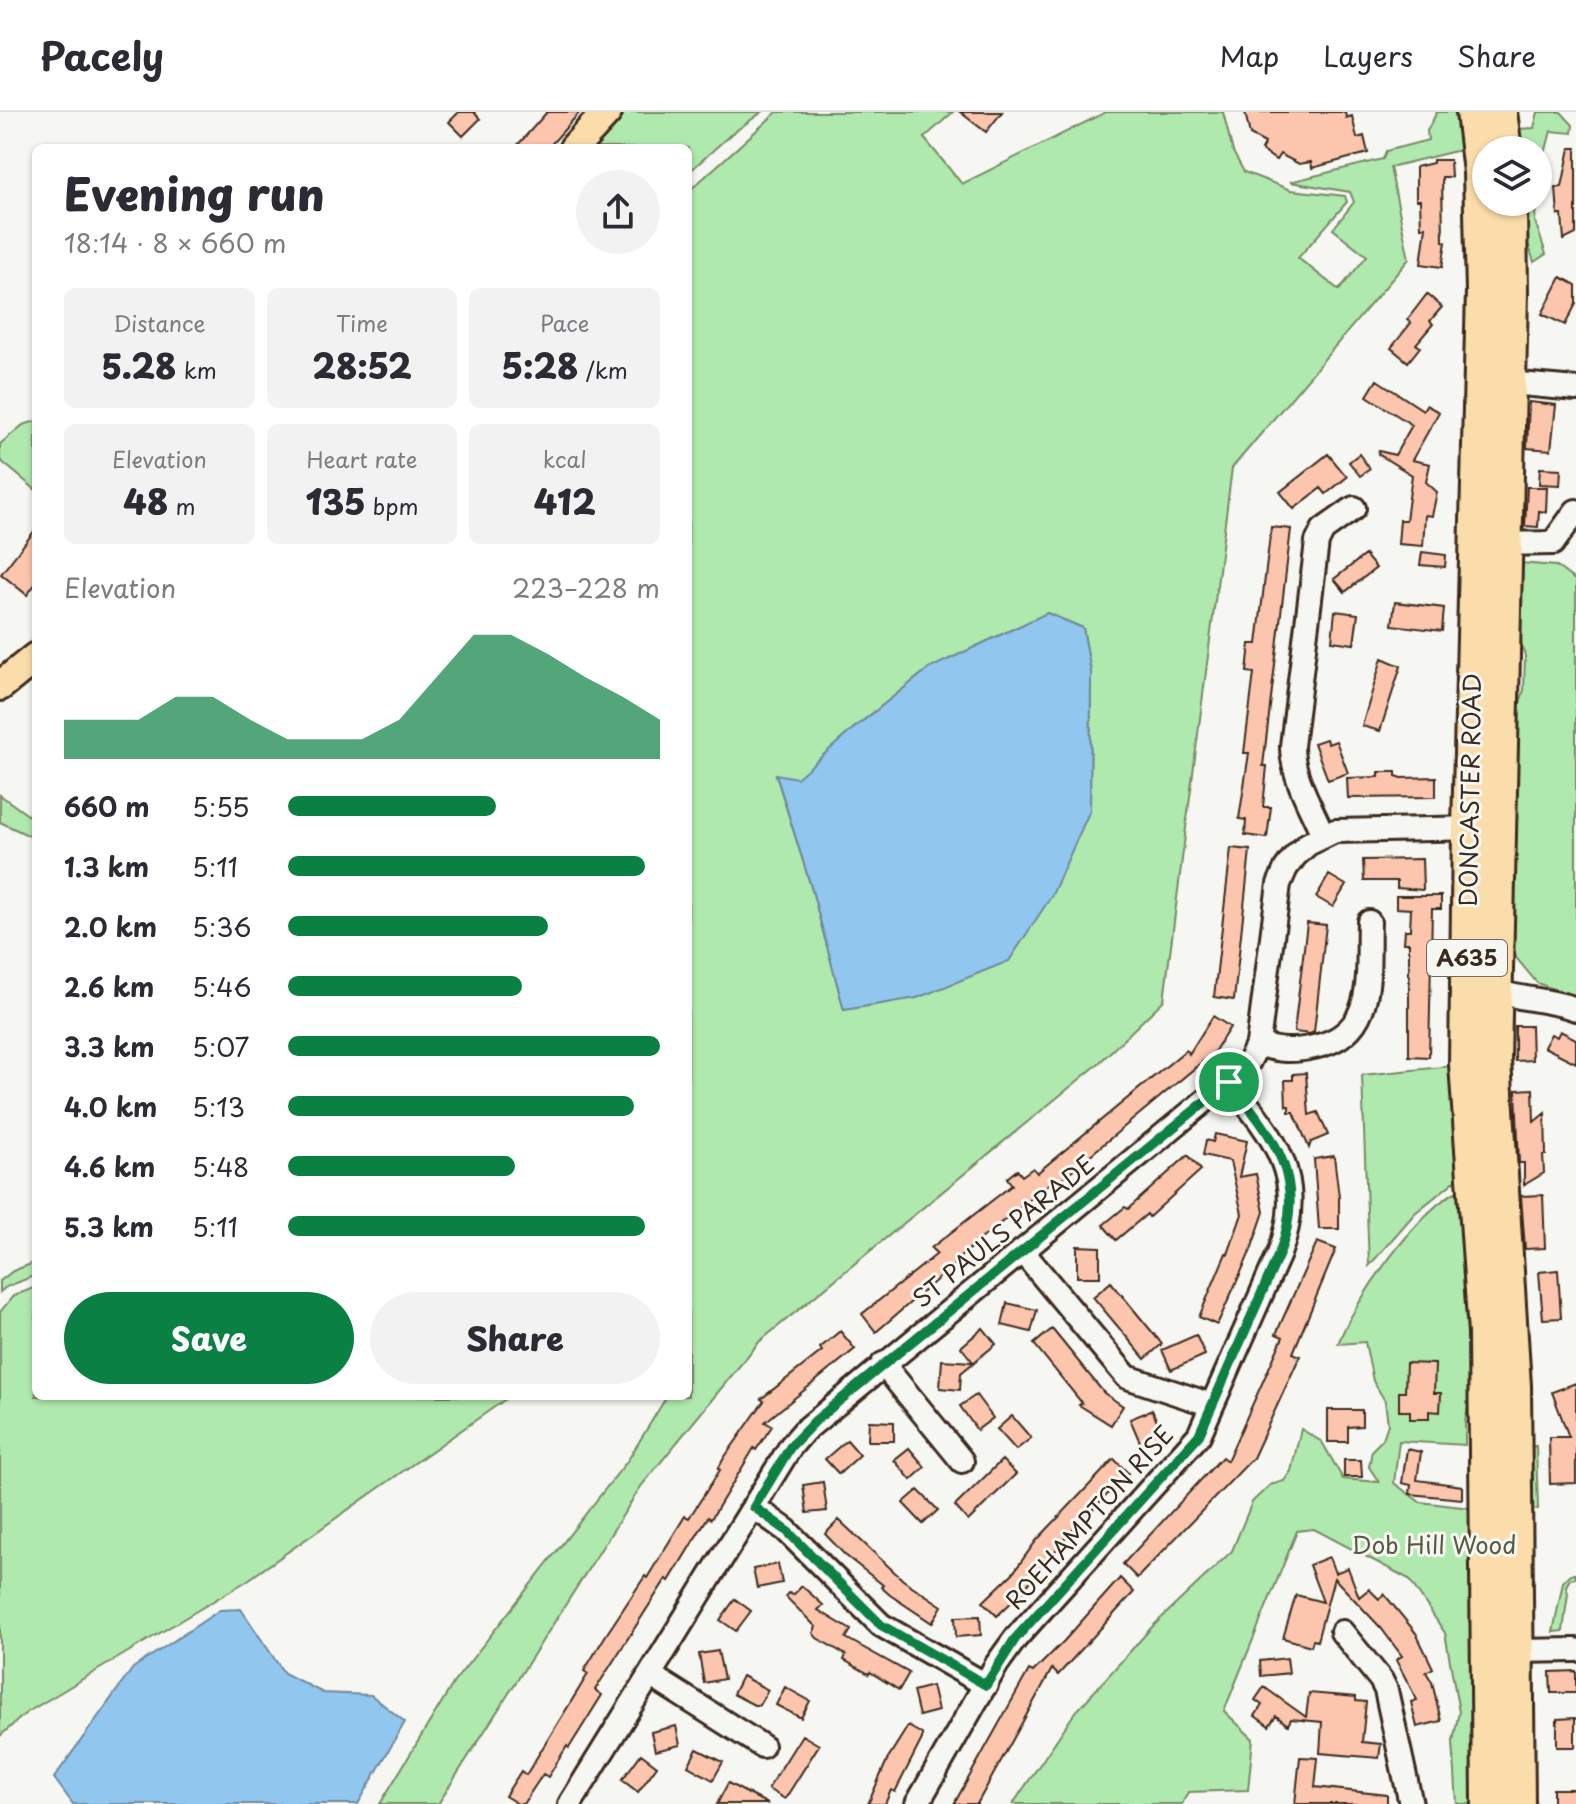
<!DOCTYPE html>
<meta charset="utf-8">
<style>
:root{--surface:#fff;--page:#f2f2f3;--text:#2b2b33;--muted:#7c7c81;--line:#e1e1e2;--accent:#0b8043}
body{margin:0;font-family:"Playpen Sans",sans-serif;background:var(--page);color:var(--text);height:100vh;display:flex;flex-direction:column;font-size:30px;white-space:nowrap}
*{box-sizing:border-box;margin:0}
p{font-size:26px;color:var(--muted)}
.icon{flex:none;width:44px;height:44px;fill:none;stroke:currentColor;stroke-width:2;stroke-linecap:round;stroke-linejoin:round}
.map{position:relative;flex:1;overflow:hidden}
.details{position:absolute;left:32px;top:32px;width:660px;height:1256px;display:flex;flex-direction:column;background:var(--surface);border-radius:12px;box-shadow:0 2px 6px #0004}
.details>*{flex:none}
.controls{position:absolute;left:1472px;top:24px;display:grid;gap:16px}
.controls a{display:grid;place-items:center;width:80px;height:80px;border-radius:50%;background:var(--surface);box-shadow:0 2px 6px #0004;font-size:40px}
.pin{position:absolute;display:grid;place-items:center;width:68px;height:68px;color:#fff;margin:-34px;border:4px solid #fff;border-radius:50%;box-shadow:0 2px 8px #0007}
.round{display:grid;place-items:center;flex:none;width:84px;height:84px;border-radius:42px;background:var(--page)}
.headline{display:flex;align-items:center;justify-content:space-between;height:136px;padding:0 32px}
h1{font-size:44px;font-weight:800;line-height:60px}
.metrics{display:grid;grid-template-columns:repeat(3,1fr);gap:12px;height:136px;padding:8px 32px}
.metrics div{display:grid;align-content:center;border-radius:12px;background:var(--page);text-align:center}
.metrics b{font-size:34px;font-weight:800}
.metrics small{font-size:22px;font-weight:400}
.metrics p{font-size:22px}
.chart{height:224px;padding:16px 32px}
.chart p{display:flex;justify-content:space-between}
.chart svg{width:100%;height:144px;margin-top:8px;fill:var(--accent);opacity:.7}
.action{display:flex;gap:16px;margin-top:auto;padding:16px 32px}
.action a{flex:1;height:92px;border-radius:48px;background:var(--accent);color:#fff;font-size:32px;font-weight:800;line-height:92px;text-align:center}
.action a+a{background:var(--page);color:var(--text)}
ul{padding:0 32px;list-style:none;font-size:26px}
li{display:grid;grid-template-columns:128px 96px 1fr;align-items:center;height:60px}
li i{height:20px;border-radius:10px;background:var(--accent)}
header{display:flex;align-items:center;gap:48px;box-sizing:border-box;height:112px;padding:0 40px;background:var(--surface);border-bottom:2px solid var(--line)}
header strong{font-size:38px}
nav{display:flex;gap:44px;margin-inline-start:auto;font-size:28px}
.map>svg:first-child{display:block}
</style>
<header>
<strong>Pacely</strong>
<nav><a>Map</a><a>Layers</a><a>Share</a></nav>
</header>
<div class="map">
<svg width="1576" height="1692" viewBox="0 0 1576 1692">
<rect width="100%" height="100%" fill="#f6f6f2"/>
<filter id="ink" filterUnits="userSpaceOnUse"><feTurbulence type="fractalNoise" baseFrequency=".0125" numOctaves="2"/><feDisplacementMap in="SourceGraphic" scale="16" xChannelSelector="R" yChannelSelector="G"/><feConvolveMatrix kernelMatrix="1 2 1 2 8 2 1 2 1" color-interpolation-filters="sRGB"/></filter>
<g filter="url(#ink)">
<!-- green -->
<path fill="#b0e9ad" stroke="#768a66" stroke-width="2" fill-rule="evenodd" d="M624,0H762L730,23L688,61V36H592Z
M777,0H953L924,26L962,72L1106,0H1223L1233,40L1244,60L1291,78L1345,84L1347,90L1298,146L1339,178L1367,144L1333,117L1354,90L1350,80L1290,70L1383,47L1386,39L1428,28L1427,19L1437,0H1460L1464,37L1390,55L1409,147L1232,356L1164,888L1097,953L759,1230L642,1373L438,1692H380L454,1570L628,1348L667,1284H688V80ZM1047,501L1083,516L1091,560L1090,698L844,898L812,778L776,663L797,667L854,616L928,557Z
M1538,0H1561L1573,13L1572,21L1551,19L1538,68V38H1520L1519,17L1534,16Z
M1523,90H1536L1535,109L1546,142L1534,150L1525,122Z
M36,309V378L0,348V332L23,313Z
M1520,451L1556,454L1576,469V885L1537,871L1508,836L1515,607L1524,578L1525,544L1517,515Z
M0,683L36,709V727L0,710Z
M1453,954L1461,1064L1415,1101L1369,1154L1362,963Z
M1462,1077L1473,1269L1465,1309V1333L1399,1329L1394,1371L1420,1390L1470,1396L1475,1411V1692H1457L1453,1629L1459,1600L1445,1521L1409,1467L1314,1417L1297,1419L1224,1599L1253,1627L1248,1678L1188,1680L1182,1692H1013L1074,1602L1152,1515L1232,1439L1252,1390L1270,1373L1284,1369L1291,1359L1301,1317L1322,1330L1343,1367L1379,1370L1369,1355L1372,1338L1383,1327L1388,1312L1385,1289L1373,1269L1365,1230L1338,1232C1353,1191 1421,1093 1462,1077Z
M36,1150V1163L6,1175L0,1180V1169L13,1159Z
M36,1175V1284H510L245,1470L26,1601L0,1624V1200L13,1184Z
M1536,1334L1538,1397L1529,1399L1528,1335Z
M1571,1462H1576V1466L1570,1467L1566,1474L1568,1481L1563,1519L1553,1520L1563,1470Z"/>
<!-- water -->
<path fill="#91c6ee" stroke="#6f889b" stroke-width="2" d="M1047,501L1083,516L1091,560L1090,698L1052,783L1009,849L917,886L844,898L812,778L776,662L797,666L854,616L928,557Z
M241,1497L284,1561L323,1581L371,1583L405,1610L358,1692H73L54,1666L133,1556L220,1498Z"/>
<!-- building -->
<path fill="#fcc6ae" stroke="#3b2a1e" stroke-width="2" d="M459,0H474L480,7L463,24L449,10Z
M547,0H580L548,36H515Z
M960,0H1002L986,20Z
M1245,0H1345L1346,6L1352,4L1357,26L1364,24L1368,41L1312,56L1311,50L1299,52L1280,42L1276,48L1261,38L1265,31L1250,23Z
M1570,36H1576V122L1564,128L1562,103H1558L1556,76L1562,75Z
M1433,48H1450L1451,65H1442L1443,129L1446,130L1442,155L1421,152L1426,115H1421L1420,88H1416V55L1433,51Z
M1561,165L1576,173V192L1565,213L1542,202Z
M1427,182L1442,195L1430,209L1433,212L1416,232L1420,235L1408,250L1391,236L1411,211L1407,208Z
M1377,268L1423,298L1426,293L1439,300L1412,348L1430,352L1426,370L1437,380L1432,404L1425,403L1423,434L1398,432L1400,408H1406L1412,363L1378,342L1379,339L1395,343L1412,313L1367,284Z
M1529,290L1556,293L1551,338L1527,336Z
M1328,342L1347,365L1326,382L1321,376L1294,397L1280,380Z
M1359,342L1370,357L1360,364L1349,350Z
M1540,356L1561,357L1560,373L1539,372Z
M1527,375H1547L1546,400L1539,399L1538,415L1525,414Z
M1271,415L1291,417L1263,654H1267L1263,695H1271L1267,726L1245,723L1246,708L1239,707L1249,641H1244L1254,561L1247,560L1250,532H1257Z
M36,417V471L27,483L1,462Z
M1422,440L1446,443L1445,455L1420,453Z
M1365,443L1376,456L1345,480L1334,467Z
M1395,490L1444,496L1442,519L1392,513Z
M1335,499L1358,502L1354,532L1332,529Z
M1382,546L1401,554L1380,619L1362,614Z
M1326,627L1328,632L1336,629L1348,661L1328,668L1314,631Z
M1379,660H1396V664L1402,666L1436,665V685L1348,686L1347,666L1379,665Z
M1231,736L1250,738L1234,888L1214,885Z
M1422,747L1423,778L1397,776V769H1364L1363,748Z
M1329,763L1346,773L1333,795L1316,785Z
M1396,784H1441V797H1432L1429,945L1409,944V831H1404L1405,818H1410L1411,797L1396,796Z
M1307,811L1326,813L1314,920L1310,922L1294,920Z
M1213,904L1230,915L1214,940L1058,1070L1055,1067L987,1122L960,1145L961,1147L876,1220L862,1202L937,1142L931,1136L1012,1073L1007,1066L1017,1058L1022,1064L1033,1056L1037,1061L1186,938L1189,942Z
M1515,914H1531L1532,948L1515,949Z
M1560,919L1576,927V951L1544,935L1551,922L1557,925Z
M1306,961L1309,1003L1318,1000L1328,1023L1311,1030L1309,1036L1294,1000H1289V994H1286L1285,968H1293V962Z
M1533,977L1534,1010L1545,1001L1546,1043H1543L1544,1061L1524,1073V1051H1519L1516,978Z
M1215,1022L1247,1029L1239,1065L1256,1062L1264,1100L1251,1138L1217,1213L1199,1205L1226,1141L1228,1142L1242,1102L1230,1049L1203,1043L1206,1028L1213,1030Z
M1188,1043L1201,1058L1149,1105L1147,1102L1116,1128L1103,1113L1125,1095L1128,1097Z
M1334,1044L1339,1085V1117H1319L1314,1047Z
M1543,1083L1545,1136L1525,1137L1521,1084Z
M1317,1130L1336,1137L1293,1241L1300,1244L1253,1346L1137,1466L1123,1452L1222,1345L1227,1349L1283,1225L1276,1222Z
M1077,1134L1100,1135V1165H1077Z
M1558,1158L1561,1206L1543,1207L1539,1160Z
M1111,1170L1162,1232L1145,1247L1093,1185Z
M1007,1191L1037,1198L1031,1220L1002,1213Z
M983,1216L996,1232L961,1261L960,1278L940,1276L942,1248L973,1250L961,1235Z
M1052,1217L1104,1281L1123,1294L1111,1313L1079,1293L1082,1291L1034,1232Z
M840,1219L855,1237L765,1310L772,1314L756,1338L754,1336L711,1407L708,1405L669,1469L666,1467L616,1545L595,1578L602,1583L569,1636L567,1634L548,1665L543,1662L523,1692H518L505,1684L521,1659L526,1663L588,1562L584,1559L606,1523L645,1464L647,1466L685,1404L689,1406L720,1358L718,1357L724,1346L764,1289L761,1287L822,1239L820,1236Z
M1196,1223L1205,1243L1171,1258L1162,1238Z
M1406,1251L1435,1252L1434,1281H1441L1440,1300L1429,1299V1307H1410V1299H1399V1280H1405Z
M1576,1271V1371L1550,1372L1549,1325H1569L1552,1280Z
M976,1283L993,1306L977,1318L960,1294Z
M1152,1298L1164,1326L1142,1335L1130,1307Z
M1328,1298H1362V1314L1348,1315V1330H1328Z
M1012,1304L1031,1326L1016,1338L997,1317Z
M869,1309L894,1310V1329H868Z
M847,1328L860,1343L839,1362L825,1347Z
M909,1336L925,1355L911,1368L894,1348Z
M1407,1337L1421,1340L1417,1368L1462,1374V1387L1410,1382L1411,1373L1402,1371Z
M1114,1347L1128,1361L1069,1422L1021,1481L997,1504L983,1490L1013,1461L1036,1429Z
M1002,1348L1016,1362L968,1409L955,1394Z
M1344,1348H1361L1362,1365H1344Z
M823,1370L827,1399L807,1401L803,1373Z
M918,1378L938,1398L923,1412L903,1391Z
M839,1408L903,1468L942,1494L932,1511L890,1483L881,1475L883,1473L845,1443L825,1422Z
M1329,1445L1335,1461L1348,1456L1359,1485L1369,1477L1379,1487L1384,1482L1416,1521L1433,1556L1426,1560L1432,1570L1441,1609L1417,1615L1411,1590L1417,1588L1396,1548L1402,1544L1381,1516L1334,1466L1317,1529L1313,1528L1311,1534L1283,1526L1296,1483L1323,1490L1309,1453Z
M778,1452L782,1471L757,1476L753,1457Z
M1120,1466L1134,1480L1058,1563L1052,1557L977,1692H954L1029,1558L1033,1560L1064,1529Z
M802,1474L823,1493L818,1498L851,1518L846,1526L909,1561L899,1578L870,1560L869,1562L844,1548L846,1543L817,1526L813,1521L816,1515L786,1485L789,1481L793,1483Z
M735,1487L751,1499L736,1519L720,1508Z
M980,1504L981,1523L956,1525L955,1505Z
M718,1539L724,1567L704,1571L699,1542Z
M1287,1546L1289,1561L1261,1564L1260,1549Z
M1576,1559V1581H1551L1550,1560Z
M742,1564L768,1578L759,1593H754L733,1582Z
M932,1574L938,1599L919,1604L913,1579Z
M785,1575L810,1589L801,1606L776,1593Z
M1264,1575L1306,1605L1309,1581L1356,1585V1589L1366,1590L1362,1630L1381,1632L1379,1646L1320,1641L1322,1610L1291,1607L1288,1613L1276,1604L1269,1614L1255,1604L1262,1593L1255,1588Z
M1575,1606V1635H1557V1607Z
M676,1614L680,1633L655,1639L651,1620Z
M908,1614L922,1622V1627L895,1680L891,1678L885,1692H868L888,1646Z
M802,1623L819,1633L785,1687L768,1677Z
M697,1637L723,1650L713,1668L688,1654Z
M641,1642L657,1654L638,1680L622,1668Z
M1300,1645L1318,1646L1315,1675L1387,1683V1692H1295Z
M728,1671L741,1678L768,1692H717Z
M1553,1677H1576V1692H1553Z"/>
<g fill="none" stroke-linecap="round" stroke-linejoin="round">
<defs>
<path id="minor" d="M1498,270L1576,277
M1504,432L1553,431L1576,399
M1323,723C1311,695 1292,664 1292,634L1317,430L1323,418L1354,396
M1483,874C1512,888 1546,886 1576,897
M1258,932C1278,939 1293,940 1314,935C1378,922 1367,861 1369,810
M1022,1139L1127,1265L1212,1293
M883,1252L962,1349
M754,1395L786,1418L881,1513L986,1573
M1342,1520L1381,1568L1386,1578L1411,1692
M1515,1539L1576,1538
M650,1563L762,1634
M570,1692L791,1334L804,1319L1246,955L1258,932L1279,772L1286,756L1295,744L1308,732L1335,719L1480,716
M917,1692L997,1552L1015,1527L1199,1323L1279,1142C1308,1066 1275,1026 1229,970"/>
<path id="major" d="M574,36L607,0
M0,574L36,545"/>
<path id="highway" d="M1474,0L1481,60L1484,180L1470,716L1467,952L1486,1221L1490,1692
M1499,0L1504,38
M1509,90L1510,181L1493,948L1513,1274L1517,1692"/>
</defs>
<!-- minor casing -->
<use href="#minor" stroke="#3b2a1e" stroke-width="28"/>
<!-- major casing -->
<use href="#major" stroke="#3b2a1e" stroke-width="34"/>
<!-- highway casing -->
<use href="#highway" stroke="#3b2a1e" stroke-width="40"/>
<!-- minor -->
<use href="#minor" stroke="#f6f6f2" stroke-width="22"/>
<!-- major -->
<use href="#major" stroke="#fbddab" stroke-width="28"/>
<!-- highway -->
<use href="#highway" stroke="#fbddab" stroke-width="34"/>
</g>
</g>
<g fill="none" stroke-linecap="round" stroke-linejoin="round" filter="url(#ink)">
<defs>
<path id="route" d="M1229,970C1275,1026 1308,1067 1279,1142L1199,1323L1015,1527L986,1573L881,1513L786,1418L754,1395L791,1334L816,1308Z"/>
</defs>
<!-- route casing -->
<use href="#route" stroke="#fff" stroke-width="16"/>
<!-- route -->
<use href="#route" stroke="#0b8043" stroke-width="10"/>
</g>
<g text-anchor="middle" stroke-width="6" stroke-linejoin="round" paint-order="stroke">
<!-- shield labels -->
<rect fill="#f6f6f2" stroke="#73675e" stroke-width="2" x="1427" y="828" width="80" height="36" rx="6"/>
<g font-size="22" font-weight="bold" fill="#3b2a1e">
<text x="1467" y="854">A635</text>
</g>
<!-- street labels -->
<g font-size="24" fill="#3b2a1e" stroke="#f6f6f2">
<text transform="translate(1471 678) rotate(-89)" y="8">DONCASTER ROAD</text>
<text transform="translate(1004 1120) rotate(-39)" y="8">ST PAULS PARADE</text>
<text transform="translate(1090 1406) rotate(-48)" y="8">ROEHAMPTON RISE</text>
</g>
<!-- park labels -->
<g font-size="24" fill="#585a42" stroke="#f6f6f2">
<text x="1434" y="1442">Dob Hill Wood</text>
</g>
</g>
</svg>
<div class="controls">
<a><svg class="icon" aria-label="layers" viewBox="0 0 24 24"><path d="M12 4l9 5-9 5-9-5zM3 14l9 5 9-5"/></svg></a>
</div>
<div class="pin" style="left:1229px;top:970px;background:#1e9e55"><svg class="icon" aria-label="arrive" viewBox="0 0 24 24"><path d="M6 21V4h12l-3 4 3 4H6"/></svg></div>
<section class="details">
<div class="headline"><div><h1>Evening run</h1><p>18:14 · 8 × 660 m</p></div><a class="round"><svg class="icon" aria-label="share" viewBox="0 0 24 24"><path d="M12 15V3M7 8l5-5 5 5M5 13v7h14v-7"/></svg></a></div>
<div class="metrics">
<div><p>Distance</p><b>5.28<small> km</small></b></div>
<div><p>Time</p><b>28:52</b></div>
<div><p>Pace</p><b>5:28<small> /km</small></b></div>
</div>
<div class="metrics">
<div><p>Elevation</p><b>48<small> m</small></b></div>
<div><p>Heart rate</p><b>135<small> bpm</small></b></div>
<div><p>kcal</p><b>412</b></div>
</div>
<div class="chart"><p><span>Elevation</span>223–228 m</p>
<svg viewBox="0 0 160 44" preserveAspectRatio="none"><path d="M0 44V32L10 32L20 32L30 25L40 25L50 32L60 38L70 38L80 38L90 32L100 19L110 6L120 6L130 12L140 19L150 25L160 32V44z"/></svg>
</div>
<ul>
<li><b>660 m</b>5:55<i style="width:56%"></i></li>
<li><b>1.3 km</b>5:11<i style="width:96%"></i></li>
<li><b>2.0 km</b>5:36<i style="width:70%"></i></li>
<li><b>2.6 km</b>5:46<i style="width:63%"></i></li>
<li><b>3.3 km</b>5:07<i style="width:100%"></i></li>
<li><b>4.0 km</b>5:13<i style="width:93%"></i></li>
<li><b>4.6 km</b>5:48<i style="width:61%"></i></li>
<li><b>5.3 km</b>5:11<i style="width:96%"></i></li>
</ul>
<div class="action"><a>Save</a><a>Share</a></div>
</section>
</div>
